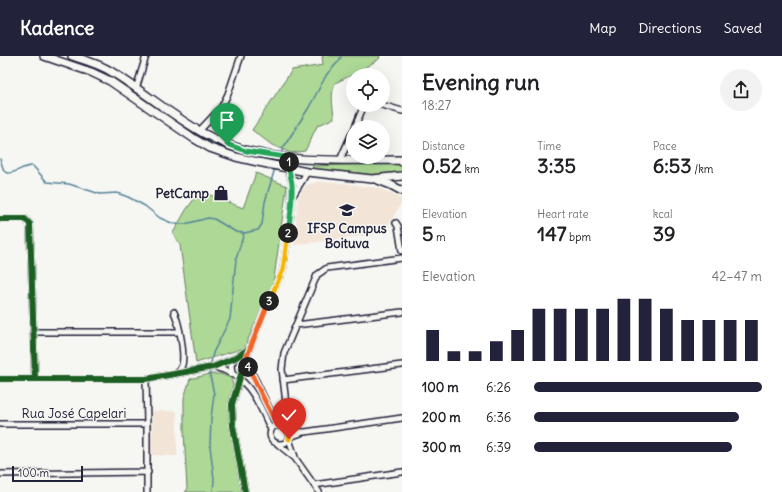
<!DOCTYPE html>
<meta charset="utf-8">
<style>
:root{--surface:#fff;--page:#f2f2f2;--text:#202124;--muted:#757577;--accent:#22223b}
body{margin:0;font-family:Delius,sans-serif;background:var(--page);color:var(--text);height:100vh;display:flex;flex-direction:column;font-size:15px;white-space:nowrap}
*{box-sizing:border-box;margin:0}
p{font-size:13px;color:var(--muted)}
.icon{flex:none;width:22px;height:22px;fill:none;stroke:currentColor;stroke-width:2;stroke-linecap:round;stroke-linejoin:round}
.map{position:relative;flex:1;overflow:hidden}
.details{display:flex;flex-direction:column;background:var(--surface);width:380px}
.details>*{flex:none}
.tools{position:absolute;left:346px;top:12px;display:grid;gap:8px}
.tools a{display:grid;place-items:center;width:44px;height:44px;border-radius:50%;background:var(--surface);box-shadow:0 4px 16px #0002;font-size:20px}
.scale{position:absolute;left:12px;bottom:10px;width:71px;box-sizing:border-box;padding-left:4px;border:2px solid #22223b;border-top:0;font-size:11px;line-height:14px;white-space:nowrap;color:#22223b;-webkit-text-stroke:3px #f6f6f2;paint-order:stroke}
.pin{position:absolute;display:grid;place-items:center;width:34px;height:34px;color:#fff;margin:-41px -17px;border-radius:50% 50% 50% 0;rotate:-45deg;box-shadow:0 0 4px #0007}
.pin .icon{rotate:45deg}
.km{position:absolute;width:20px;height:20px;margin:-10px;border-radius:50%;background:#222;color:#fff;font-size:11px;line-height:20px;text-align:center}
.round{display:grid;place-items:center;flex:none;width:42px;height:42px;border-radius:21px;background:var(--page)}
.summary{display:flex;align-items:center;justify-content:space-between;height:68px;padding:0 20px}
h1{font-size:22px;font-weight:800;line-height:30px}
.stats{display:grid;grid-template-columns:repeat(3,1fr);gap:6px;height:68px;padding:4px 20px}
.stats div{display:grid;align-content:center}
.stats b{font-size:20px;font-weight:800}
.stats small{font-size:11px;font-weight:400}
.stats p{font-size:11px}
.chart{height:112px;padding:8px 20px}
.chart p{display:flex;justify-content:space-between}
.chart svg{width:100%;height:72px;margin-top:4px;stroke:var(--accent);stroke-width:6}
ul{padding:0 20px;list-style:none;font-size:13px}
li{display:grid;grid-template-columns:64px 48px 1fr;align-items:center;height:30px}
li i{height:10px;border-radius:5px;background:var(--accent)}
header{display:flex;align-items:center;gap:24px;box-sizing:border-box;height:56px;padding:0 20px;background:var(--accent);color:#fff}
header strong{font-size:19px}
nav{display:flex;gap:22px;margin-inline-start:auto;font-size:14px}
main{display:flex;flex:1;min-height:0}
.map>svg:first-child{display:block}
</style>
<header>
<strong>Kadence</strong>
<nav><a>Map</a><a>Directions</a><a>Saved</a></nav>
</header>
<main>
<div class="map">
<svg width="402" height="436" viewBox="0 0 402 436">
<rect width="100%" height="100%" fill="#f6f6f2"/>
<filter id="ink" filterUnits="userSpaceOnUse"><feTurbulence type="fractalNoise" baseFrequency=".025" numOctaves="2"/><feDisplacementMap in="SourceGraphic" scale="8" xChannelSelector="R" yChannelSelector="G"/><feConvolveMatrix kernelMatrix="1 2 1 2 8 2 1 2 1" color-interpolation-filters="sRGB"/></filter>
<g filter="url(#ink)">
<!-- built -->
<path fill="#f3e4d8" d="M317,126H335L378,132L402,143V146L384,177L294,189L298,141L306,129Z
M152,355H177V400L151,399Z"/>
<!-- green -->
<path fill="#add895" stroke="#687d68" d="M322,0H380L379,3L356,17L335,27C330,39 333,50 334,62L317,70L305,95L291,97L272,89L252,74L292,14L323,9Z
M392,107L402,110V117C371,122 342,118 312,113L313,109L316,110Z
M256,117L287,130L273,229L244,292L196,307L180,189L173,177L186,154L200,135L243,152Z
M210,318H221L231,322L233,329L232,339L242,436H185L187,434L184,375V342L190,323Z"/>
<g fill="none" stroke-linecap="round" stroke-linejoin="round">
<!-- stream -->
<path stroke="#568499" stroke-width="1.5" d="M281,98L283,92L308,53L327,18L339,5L341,0
M0,103L4,115L7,117C16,118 23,109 33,110L47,126L69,128L100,138L117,137L128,141L145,150L160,162L174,168H185L208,162L214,163L236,176L244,177L258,174L262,168L265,146L275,112
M211,307L213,297L230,263L236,203L244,177
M209,315L214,338L211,362L210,390L214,423L213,436"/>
<defs>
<path id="minor" d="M374,19L375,18
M136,33L146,0
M382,49L402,55
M355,71L364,49
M200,74L221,52L228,38L241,0
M340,104L353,75
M289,112L290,121L296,126L302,125L307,116
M292,141L302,125
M0,163H25L30,168L35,323
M396,167L398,170L402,195
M174,256C179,266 185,298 182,309C181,312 179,315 177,317
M296,269L402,256
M33,276H180
M245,305L256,325L277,369
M214,311C248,318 258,345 271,374
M232,317L231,309L235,302
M0,323H146L213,311L235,302L249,293
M146,323L147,368V436
M283,324L402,309
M0,368H147
M289,373L282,313L284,297L317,219L327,212L402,202
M289,375L305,376L402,362
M290,381L289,373L282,369L274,370C265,379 273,391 285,387L290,381L301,377
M289,383L295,401
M279,389L295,402L319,436
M0,418L148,416
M314,429L402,416
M245,436L233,370L232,348L245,305L267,248L283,214L291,157L292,127L290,121"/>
<path id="major" d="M44,0L91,16L110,25L193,82L210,92L236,101L258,106L307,116L372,123L402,120
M72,0C85,4 100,8 112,16C143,35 171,59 203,77C262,110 334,104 400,104L402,106
M378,124L391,129L402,135"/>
</defs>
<!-- minor casing -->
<use href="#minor" stroke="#22223b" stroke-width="8"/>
<!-- major casing -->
<use href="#major" stroke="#22223b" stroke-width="10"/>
<!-- minor -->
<use href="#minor" stroke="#f6f6f2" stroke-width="5"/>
<!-- major -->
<use href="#major" stroke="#f6f6f2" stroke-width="7"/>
<defs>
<path id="cycleway" d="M0,163H25L30,168L35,323
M0,323H146L213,311L235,302L250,292
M245,436L233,370L232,348L245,305L267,248L283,214L291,157L292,127L290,121"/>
</defs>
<!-- cycleway casing -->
<use href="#cycleway" stroke="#f6f6f2" stroke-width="8"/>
<!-- cycleway -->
<use href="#cycleway" stroke="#1b5e20" stroke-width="6"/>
</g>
</g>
<g fill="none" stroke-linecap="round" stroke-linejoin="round" filter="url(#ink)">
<defs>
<path id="split-1" d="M227,88L246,95L292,102L289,106"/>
<path id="split-2" d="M288,177C290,161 293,144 292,128C291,121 288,114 289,106"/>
<path id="split-3" d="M269,245L283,214L288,177"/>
<path id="split-4" d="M248,311L245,305L269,245"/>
<path id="split-5" d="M248,311L277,369H283"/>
<path id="split-6" d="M283,369C289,372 291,376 289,383"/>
</defs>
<!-- split-1 casing -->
<use href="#split-1" stroke="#fff" stroke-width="8"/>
<!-- split-2 casing -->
<use href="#split-2" stroke="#fff" stroke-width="8"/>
<!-- split-3 casing -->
<use href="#split-3" stroke="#fff" stroke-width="8"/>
<!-- split-4 casing -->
<use href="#split-4" stroke="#fff" stroke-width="8"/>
<!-- split-5 casing -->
<use href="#split-5" stroke="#fff" stroke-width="8"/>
<!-- split-6 casing -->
<use href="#split-6" stroke="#fff" stroke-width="8"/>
<!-- split-1 -->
<use href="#split-1" stroke="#22a559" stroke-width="5"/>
<!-- split-2 -->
<use href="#split-2" stroke="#22a559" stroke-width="5"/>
<!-- split-3 -->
<use href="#split-3" stroke="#f5b400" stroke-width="5"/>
<!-- split-4 -->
<use href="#split-4" stroke="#f0652b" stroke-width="5"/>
<!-- split-5 -->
<use href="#split-5" stroke="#f0652b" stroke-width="5"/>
<!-- split-6 -->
<use href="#split-6" stroke="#f5b400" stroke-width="5"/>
</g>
<!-- icons -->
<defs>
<symbol id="shop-bare" viewBox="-9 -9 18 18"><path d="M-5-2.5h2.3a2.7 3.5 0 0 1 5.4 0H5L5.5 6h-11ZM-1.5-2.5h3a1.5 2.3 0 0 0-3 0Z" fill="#22223b" stroke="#f6f6f2" stroke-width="2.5" paint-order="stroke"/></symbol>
<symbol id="university-bare" viewBox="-9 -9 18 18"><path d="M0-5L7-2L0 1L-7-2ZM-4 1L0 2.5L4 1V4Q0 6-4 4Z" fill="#22223b" stroke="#f6f6f2" stroke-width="2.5" paint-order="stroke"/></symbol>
</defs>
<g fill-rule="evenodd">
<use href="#shop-bare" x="210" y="126" width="22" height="22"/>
<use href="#university-bare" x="336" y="143" width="22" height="22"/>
</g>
<g text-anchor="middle" stroke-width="3" stroke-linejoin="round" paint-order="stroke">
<!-- poi labels -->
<g font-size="13" font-weight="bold" fill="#22223b" stroke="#f6f6f2" text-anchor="end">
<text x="209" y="142">PetCamp</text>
<text x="347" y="177" text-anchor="middle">IFSP Campus<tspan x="347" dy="15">Boituva</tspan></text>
</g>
<!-- street labels -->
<g font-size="13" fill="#22223b" stroke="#f6f6f2">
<text x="74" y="362">Rua José Capelari</text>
</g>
</g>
</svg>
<div class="tools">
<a><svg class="icon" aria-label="locate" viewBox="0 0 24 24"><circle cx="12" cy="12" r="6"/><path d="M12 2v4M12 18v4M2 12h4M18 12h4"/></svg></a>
<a><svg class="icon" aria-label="layers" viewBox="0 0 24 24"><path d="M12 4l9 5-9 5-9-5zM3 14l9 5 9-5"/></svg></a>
</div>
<div class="scale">100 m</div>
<div class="pin" style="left:227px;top:88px;background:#1e9e55"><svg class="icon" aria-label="arrive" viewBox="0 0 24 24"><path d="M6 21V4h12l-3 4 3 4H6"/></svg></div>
<div class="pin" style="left:289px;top:383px;background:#d93025"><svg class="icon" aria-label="check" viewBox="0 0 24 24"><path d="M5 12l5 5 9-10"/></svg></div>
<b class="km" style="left:289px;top:106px">1</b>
<b class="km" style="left:288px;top:177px">2</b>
<b class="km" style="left:269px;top:245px">3</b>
<b class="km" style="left:248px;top:311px">4</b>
</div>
<section class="details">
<div class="summary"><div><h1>Evening run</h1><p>18:27</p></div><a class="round"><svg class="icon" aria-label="share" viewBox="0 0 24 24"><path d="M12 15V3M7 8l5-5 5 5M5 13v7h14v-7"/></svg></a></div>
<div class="stats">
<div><p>Distance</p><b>0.52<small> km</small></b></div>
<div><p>Time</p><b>3:35</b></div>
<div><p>Pace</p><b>6:53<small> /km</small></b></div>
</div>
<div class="stats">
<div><p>Elevation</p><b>5<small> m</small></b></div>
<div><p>Heart rate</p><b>147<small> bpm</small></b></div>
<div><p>kcal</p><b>39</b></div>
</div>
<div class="chart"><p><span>Elevation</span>42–47 m</p>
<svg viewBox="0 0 160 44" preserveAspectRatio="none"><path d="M5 44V25M15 44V38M25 44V38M35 44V32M45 44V25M55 44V12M65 44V12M75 44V12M85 44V12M95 44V6M105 44V6M115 44V12M125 44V19M135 44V19M145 44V19M155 44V19"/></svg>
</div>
<ul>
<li><b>100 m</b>6:26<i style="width:100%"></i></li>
<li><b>200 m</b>6:36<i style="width:90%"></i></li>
<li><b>300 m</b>6:39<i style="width:87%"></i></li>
</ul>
</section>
</main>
